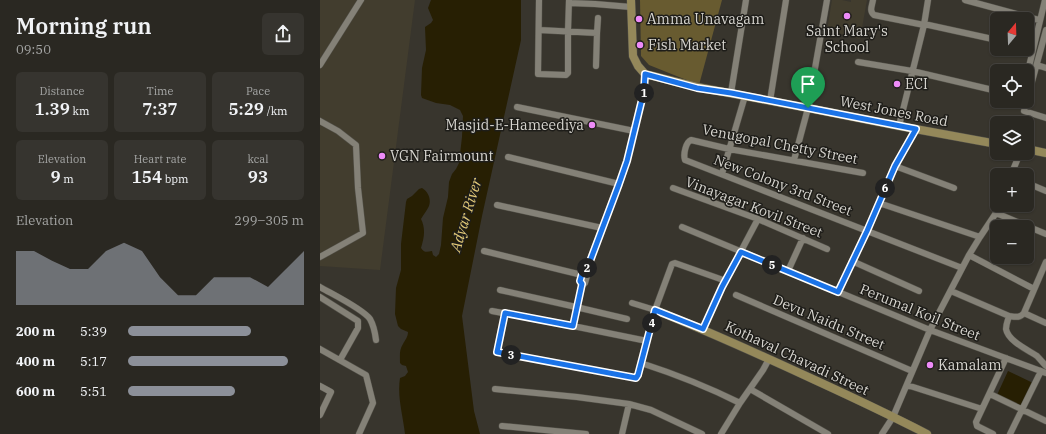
<!DOCTYPE html>
<meta charset="utf-8">
<style>
:root{--surface:#2a2822;--page:#36342f;--text:#f1f3f6;--muted:#a5a6a5;--line:#464440;--accent:#8c9099}
body{margin:0;font-family:"IBM Plex Serif",serif;background:var(--page);color:var(--text);height:100vh;display:flex;flex-direction:column;font-size:15px;white-space:nowrap}
*{box-sizing:border-box;margin:0}
p{font-size:13px;color:var(--muted)}
.icon{flex:none;width:22px;height:22px;fill:none;stroke:currentColor;stroke-width:2;stroke-linecap:round;stroke-linejoin:round}
.map{position:relative;flex:1;overflow:hidden}
.details{display:flex;flex-direction:column;background:var(--surface);width:320px}
.details>*{flex:none}
.needle{width:26px;rotate:19deg}
.fabs{position:absolute;left:670px;top:12px;display:grid;gap:8px}
.fabs a{display:grid;place-items:center;width:44px;height:44px;border-radius:6px;background:var(--surface);box-shadow:0 1px 3px #0004,0 0 0 1px var(--line);font-size:20px}
.pin{position:absolute;display:grid;place-items:center;width:34px;height:34px;color:#fff;margin:-41px -17px;border-radius:50% 50% 50% 0;rotate:-45deg;box-shadow:0 0 4px #0007}
.pin .icon{rotate:45deg}
.km{position:absolute;width:20px;height:20px;margin:-10px;border-radius:50%;background:#222;color:#fff;font-size:11px;line-height:20px;text-align:center}
.round{display:grid;place-items:center;flex:none;width:42px;height:42px;border-radius:6px;background:var(--page)}
.headline{display:flex;align-items:center;justify-content:space-between;height:68px;padding:0 16px}
h1{font-size:22px;font-weight:600;line-height:30px}
.figures{display:grid;grid-template-columns:repeat(3,1fr);gap:6px;height:68px;padding:4px 16px}
.figures div{display:grid;align-content:center;border-radius:6px;background:var(--page);text-align:center}
.figures b{font-size:17px;font-weight:600}
.figures small{font-size:11px;font-weight:400}
.figures p{font-size:11px}
.chart{height:112px;padding:8px 16px}
.chart p{display:flex;justify-content:space-between}
.chart svg{width:100%;height:72px;margin-top:4px;fill:var(--accent);opacity:.7}
ul{padding:0 16px;list-style:none;font-size:13px}
li{display:grid;grid-template-columns:64px 48px 1fr;align-items:center;height:30px}
li i{height:10px;border-radius:5px;background:var(--accent)}
main{display:flex;flex:1;min-height:0}
.map>svg:first-child{display:block}
</style>
<main>
<section class="details">
<div class="headline"><div><h1>Morning run</h1><p>09:50</p></div><a class="round"><svg class="icon" aria-label="share" viewBox="0 0 24 24"><path d="M12 15V3M7 8l5-5 5 5M5 13v7h14v-7"/></svg></a></div>
<div class="figures">
<div><p>Distance</p><b>1.39<small> km</small></b></div>
<div><p>Time</p><b>7:37</b></div>
<div><p>Pace</p><b>5:29<small> /km</small></b></div>
</div>
<div class="figures">
<div><p>Elevation</p><b>9<small> m</small></b></div>
<div><p>Heart rate</p><b>154<small> bpm</small></b></div>
<div><p>kcal</p><b>93</b></div>
</div>
<div class="chart"><p><span>Elevation</span>299–305 m</p>
<svg viewBox="0 0 160 44" preserveAspectRatio="none"><path d="M0 44V11L10 11L20 17L30 22L40 22L50 11L60 6L70 11L80 27L90 38L100 38L110 27L120 27L130 27L140 33L150 22L160 11V44z"/></svg>
</div>
<ul>
<li><b>200 m</b>5:39<i style="width:70%"></i></li>
<li><b>400 m</b>5:17<i style="width:91%"></i></li>
<li><b>600 m</b>5:51<i style="width:61%"></i></li>
</ul>
</section>
<div class="map">
<svg width="726" height="434" viewBox="0 0 726 434">
<rect width="100%" height="100%" fill="#38352d"/>
<!-- built -->
<path fill="#423d2e" d="M0,0H95L60,270L0,266Z
M512,0H522L531,2V0H547L540,39L507,30Z"/>
<!-- green -->
<path fill="#685b30" d="M320,0H402L379,85L329,65L321,56Z"/>
<!-- water -->
<path fill="#271f03" d="M111,0H201V40L162,216L142,316L154,411L160,434H85C83,415 77,397 80,378L85,376L88,372L86,366L82,365L80,363C80,356 79,350 83,344C85,340 88,337 88,332L81,329L78,326L75,314L76,288L81,270V244L86,202L87,199L92,196L99,189L102,188C109,192 112,201 108,208C106,212 103,215 101,219C106,229 104,238 101,248C104,253 107,252 112,251L113,255L116,257L119,254L121,245L123,218L128,197L129,182L132,174L136,169L139,163L142,137L143,116L140,110L130,105L116,103L102,98L101,95L102,68L106,50L105,27L111,23L113,20L108,8Z
M688,371L713,383L702,407L677,395Z"/>
<g fill="none" stroke-linecap="round" stroke-linejoin="round">
<defs>
<path id="street" d="M219,0L218,74L246,75L248,73V31L249,0
M553,0C552,6 549,11 554,15L604,25
M645,0L719,20
M249,3L275,4L311,7
M604,24L677,40
M219,30L277,33L276,66
M277,33L278,18
M538,62L592,71L677,91
M0,65L41,0
M717,65L726,68
M707,75L725,0
M411,93L426,0
M707,100L726,30
M450,101L466,0
M707,101L704,111L726,118
M197,107L314,131
M0,121L18,131L36,145L38,188L43,233L0,257
M579,126L604,25L608,0
M188,157L299,184
M474,160L488,108L507,0
M575,166L634,188
M543,173L409,149L371,140C366,142 363,154 365,160L642,268
M402,174L425,96
M691,175L700,153
M707,183L726,191
M353,188L438,219L507,249
M559,203L660,237
M177,205L282,228
M676,213L726,234
M362,227L610,330L726,373
M164,251L262,275
M649,255L714,289
M532,261L599,291
M468,271L483,238
M262,285L265,283L267,276L265,273
M0,287C12,294 43,309 50,319C54,326 55,332 56,340
M180,290L256,307L307,319
M631,291L689,316C696,317 700,318 704,313L726,262
M518,292L547,231L575,166L596,129
M416,295L592,371
M0,297L38,321V328L20,360
M312,303L335,310
M172,311L253,326L327,341
M185,313L177,352L316,378L318,375L335,310L352,264L355,263L406,281
M704,313L726,323
M689,316C688,320 686,324 686,329C688,341 708,350 717,356C720,359 723,363 726,366
M253,326L262,285L260,281L262,275L265,273L299,184L307,161L324,91L325,74
M383,329L402,287L438,219
M0,349L46,375L53,403L39,434
M321,363C355,374 388,387 420,403
M587,385L662,409
M0,386L11,392L0,415
M175,389L257,397L309,404L331,410L382,434
M430,389L508,434
M670,394L726,421
M182,426L266,434
M302,434L309,404
M401,434L420,403L443,370L449,359
M562,434L573,417L610,330L649,255L660,237L676,213L679,205
M673,434L657,426L656,422L686,358
M690,434L721,371"/>
<path id="secondary" d="M311,0L313,56L318,66L325,74L377,87L488,108L579,126L677,144
M707,149L726,153
M335,310C390,332 443,356 497,381C534,398 570,415 607,434"/>
</defs>
<!-- street casing -->
<use href="#street" stroke="#535149" stroke-width="7"/>
<!-- secondary casing -->
<use href="#secondary" stroke="#535149" stroke-width="9"/>
<!-- street -->
<use href="#street" stroke="#848177" stroke-width="6"/>
<!-- secondary -->
<use href="#secondary" stroke="#94885a" stroke-width="8"/>
</g>
<g fill="none" stroke-linecap="round" stroke-linejoin="round">
<defs>
<path id="route" d="M325,74L377,88L411,93L596,129L575,166L547,231L518,292L421,252L402,287L383,329L335,310L318,375L316,378L177,352L185,313L253,326L262,284L260,281L262,274L266,272L299,184L307,161L324,91Z"/>
</defs>
<!-- route casing -->
<use href="#route" stroke="#fff" stroke-width="8"/>
<!-- route -->
<use href="#route" stroke="#1a73e8" stroke-width="5"/>
</g>
<!-- markers -->
<g fill="#ee8bf8" stroke="#1e1d19" stroke-width="1.5">
<circle cx="527" cy="16" r="4"/>
<circle cx="319" cy="19" r="4"/>
<circle cx="320" cy="45" r="4"/>
<circle cx="577" cy="84" r="4"/>
<circle cx="272" cy="125" r="4"/>
<circle cx="62" cy="156" r="4"/>
<circle cx="610" cy="365" r="4"/>
</g>
<g text-anchor="middle" stroke-width="3" stroke-linejoin="round" paint-order="stroke">
<!-- poi labels -->
<g font-size="14" fill="#d7d5cf" stroke="#1e1d19" text-anchor="start">
<text x="327" y="24">Amma Unavagam</text>
<text x="527" y="36" text-anchor="middle">Saint Mary's<tspan x="527" dy="16">School</tspan></text>
<text x="328" y="50">Fish Market</text>
<text x="585" y="89">ECI</text>
<text x="264" y="130" text-anchor="end">Masjid-E-Hameediya</text>
<text x="70" y="161">VGN Fairmount</text>
<text x="618" y="370">Kamalam</text>
</g>
<!-- street labels -->
<g font-size="14" fill="#d7d5cf" stroke="#1e1d19">
<text transform="translate(574 111) rotate(11)" y="5">West Jones Road</text>
<text transform="translate(460 144) rotate(11)" y="5">Venugopal Chetty Street</text>
<text transform="translate(463 185) rotate(21)" y="5">New Colony 3rd Street</text>
<text transform="translate(434 207) rotate(21)" y="5">Vinayagar Kovil Street</text>
<text transform="translate(600 312) rotate(22)" y="5">Perumal Koil Street</text>
<text transform="translate(509 322) rotate(23)" y="5">Devu Naidu Street</text>
<text transform="translate(477 358) rotate(25)" y="5">Kothaval Chavadi Street</text>
</g>
<!-- water labels -->
<g font-size="15" font-style="italic" fill="#e3ca78" stroke="#1e1d19">
<text transform="translate(146 215) rotate(-73)" y="5">Adyar River</text>
</g>
</g>
</svg>
<div class="fabs">
<a><svg class="needle" viewBox="-14 -14 28 28"><path d="M0-13l5 13h-10z" fill="#e53935"/><path d="M0 13l5-13h-10z" fill="#a5a6a5"/></svg></a>
<a><svg class="icon" aria-label="locate" viewBox="0 0 24 24"><circle cx="12" cy="12" r="6"/><path d="M12 2v4M12 18v4M2 12h4M18 12h4"/></svg></a>
<a><svg class="icon" aria-label="layers" viewBox="0 0 24 24"><path d="M12 4l9 5-9 5-9-5zM3 14l9 5 9-5"/></svg></a>
<a>+</a>
<a>−</a>
</div>
<div class="pin" style="left:488px;top:108px;background:#1e9e55"><svg class="icon" aria-label="arrive" viewBox="0 0 24 24"><path d="M6 21V4h12l-3 4 3 4H6"/></svg></div>
<b class="km" style="left:324px;top:93px">1</b>
<b class="km" style="left:267px;top:268px">2</b>
<b class="km" style="left:191px;top:355px">3</b>
<b class="km" style="left:332px;top:323px">4</b>
<b class="km" style="left:452px;top:265px">5</b>
<b class="km" style="left:565px;top:188px">6</b>
</div>
</main>
